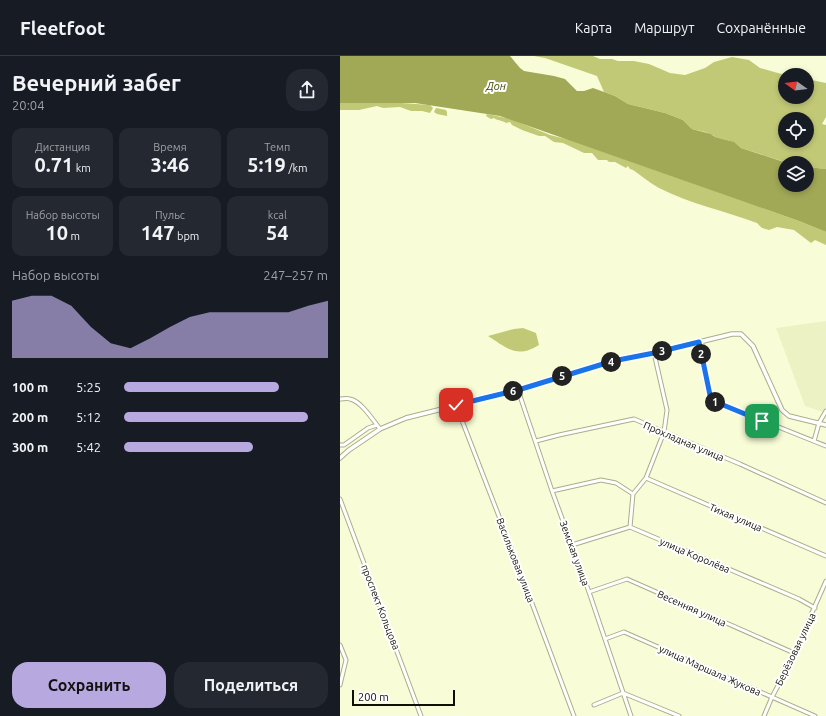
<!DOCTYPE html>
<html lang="ru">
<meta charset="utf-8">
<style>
:root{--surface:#171b24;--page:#242831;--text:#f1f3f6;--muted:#9ea1a6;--line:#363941;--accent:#b7a8e0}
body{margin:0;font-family:Ubuntu,sans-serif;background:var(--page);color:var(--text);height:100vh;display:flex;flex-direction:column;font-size:15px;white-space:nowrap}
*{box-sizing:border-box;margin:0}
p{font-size:13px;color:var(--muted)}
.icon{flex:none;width:22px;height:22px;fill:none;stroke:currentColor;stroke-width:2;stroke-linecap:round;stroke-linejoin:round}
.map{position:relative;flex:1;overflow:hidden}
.details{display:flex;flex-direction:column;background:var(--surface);width:340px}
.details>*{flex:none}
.needle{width:26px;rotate:284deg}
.buttons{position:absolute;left:438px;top:12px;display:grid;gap:8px}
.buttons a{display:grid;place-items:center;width:36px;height:36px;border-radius:50%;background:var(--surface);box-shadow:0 2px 6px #0003;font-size:20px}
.scale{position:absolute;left:12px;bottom:10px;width:103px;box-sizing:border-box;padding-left:4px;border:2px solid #0f1004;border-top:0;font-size:11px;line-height:14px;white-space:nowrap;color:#0f1004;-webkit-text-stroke:3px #fff;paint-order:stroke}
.pin{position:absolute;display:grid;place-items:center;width:34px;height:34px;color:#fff;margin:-17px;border-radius:8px;box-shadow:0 2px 6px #0006}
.km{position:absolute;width:20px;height:20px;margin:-10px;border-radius:50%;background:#222;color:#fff;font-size:11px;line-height:20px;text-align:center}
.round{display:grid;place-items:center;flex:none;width:42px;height:42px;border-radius:16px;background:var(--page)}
.headline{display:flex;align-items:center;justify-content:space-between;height:68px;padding:0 12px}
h1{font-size:22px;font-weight:600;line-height:30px}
.stats{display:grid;grid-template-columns:repeat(3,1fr);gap:6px;height:68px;padding:4px 12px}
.stats div{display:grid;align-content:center;border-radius:10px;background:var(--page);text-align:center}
.stats b{font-size:20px;font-weight:600}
.stats small{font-size:11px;font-weight:400}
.stats p{font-size:11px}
.chart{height:112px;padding:8px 12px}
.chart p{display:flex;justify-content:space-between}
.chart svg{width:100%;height:72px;margin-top:4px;fill:var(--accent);opacity:.7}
.action{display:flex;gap:8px;margin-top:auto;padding:8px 12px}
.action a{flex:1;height:46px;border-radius:16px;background:var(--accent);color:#111;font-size:16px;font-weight:600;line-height:46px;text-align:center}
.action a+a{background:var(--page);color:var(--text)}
ul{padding:0 12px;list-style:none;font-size:13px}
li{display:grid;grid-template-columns:64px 48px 1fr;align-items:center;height:30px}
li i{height:10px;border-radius:5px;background:var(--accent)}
header{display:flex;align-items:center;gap:24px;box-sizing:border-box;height:56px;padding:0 20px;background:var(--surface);border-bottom:1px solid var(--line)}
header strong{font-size:19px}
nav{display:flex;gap:22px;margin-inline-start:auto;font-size:14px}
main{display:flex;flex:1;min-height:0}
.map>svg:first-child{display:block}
</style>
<header>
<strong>Fleetfoot</strong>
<nav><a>Карта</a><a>Маршрут</a><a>Сохранённые</a></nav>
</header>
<main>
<section class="details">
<div class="headline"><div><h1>Вечерний забег</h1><p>20:04</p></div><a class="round"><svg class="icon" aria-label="share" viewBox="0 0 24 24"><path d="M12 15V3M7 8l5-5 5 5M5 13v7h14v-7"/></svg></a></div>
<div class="stats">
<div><p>Дистанция</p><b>0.71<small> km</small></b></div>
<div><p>Время</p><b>3:46</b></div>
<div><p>Темп</p><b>5:19<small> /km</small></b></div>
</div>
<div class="stats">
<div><p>Набор высоты</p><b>10<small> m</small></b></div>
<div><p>Пульс</p><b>147<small> bpm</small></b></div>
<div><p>kcal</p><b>54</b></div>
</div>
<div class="chart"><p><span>Набор высоты</span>247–257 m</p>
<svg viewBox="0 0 160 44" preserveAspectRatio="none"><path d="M0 44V9L10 6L20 6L30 12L40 25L50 35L60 38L70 32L80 25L90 19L100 16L110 16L120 16L130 16L140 16L150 12L160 9V44z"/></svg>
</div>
<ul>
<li><b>100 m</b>5:25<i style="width:76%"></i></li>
<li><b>200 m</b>5:12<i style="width:90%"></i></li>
<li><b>300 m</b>5:42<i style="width:63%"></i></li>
</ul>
<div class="action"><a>Сохранить</a><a>Поделиться</a></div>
</section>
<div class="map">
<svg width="486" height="660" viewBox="0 0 486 660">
<rect width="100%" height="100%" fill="#f8fdd7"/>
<!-- built -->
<path fill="#edf2c5" d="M486,265V357L465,350L436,272Z"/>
<!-- forest -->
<path fill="#c2c976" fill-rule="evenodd" d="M194,0H253L260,3H272L278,5H294L309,8L330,17L345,19L365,12L374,6L392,1L409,4L420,12L445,19V41H467V23L486,27V61L482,68L486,69V113L467,111V107L445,106L401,92L396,88L390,85L375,81L373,79L365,76L352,73L343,64L325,57L288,48L275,40L264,36L257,20L205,2ZM445,63H467V85H445Z
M48,46L90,49L93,52L90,57L82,55H71L60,51L43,52L37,50L19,54H0V47Z
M96,52L106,54L107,56V60L97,58L94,56Z
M147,58L171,63L210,79L230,84L459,165L486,176V189L475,184L471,187L454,174L437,171L429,174L422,172L417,167C385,155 350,148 319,132C310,127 302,120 293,114L290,113L288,110L286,112L275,106H269L267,104H258L252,97H244L223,87L214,86L205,80H199L182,74L172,69L170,66L166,67C162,64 158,65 154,62L151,63L146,60Z
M183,272L196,277L199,289C177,303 167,292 148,280L174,273Z"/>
<!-- water -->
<path fill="#a1a856" d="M0,0H170L180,12L184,15L214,20L225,23L237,35H244L253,32L275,40L288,48L325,57L343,64L352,73L371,78L375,81L394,86L401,92L447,107H445V129H467V111L486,113V176L459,165L160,60L75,47H0Z"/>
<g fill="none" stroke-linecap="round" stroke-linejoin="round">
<defs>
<path id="minor" d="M359,285L371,344L486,390
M178,334L212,435L249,536L291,660
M0,343C3,343 7,342 10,343C21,345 33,364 40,373
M116,349L177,507L234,660
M196,385L219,379L294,363L400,408L486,447
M474,385L479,367L486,355
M0,389H4L28,372L37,369
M306,422L486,500
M212,435L261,424L276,427L293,438
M0,443L81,660
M290,471L293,438L306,422L324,376L327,354L314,297
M232,489L290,471L459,543L475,552
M249,536L287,523L454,597
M265,583L284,576L475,660
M0,589L6,604L0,629
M254,649L283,637L339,660
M424,660L432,641L447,613L486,525"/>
<path id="tertiary" d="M0,402L9,394L40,373L66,362L178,334L273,305L314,297L392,278H401L413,290L442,354L449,360L486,369"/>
</defs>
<!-- minor casing -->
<use href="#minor" stroke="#aaae8a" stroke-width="5"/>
<!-- tertiary casing -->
<use href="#tertiary" stroke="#aaae8a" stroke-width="5.5"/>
<!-- minor -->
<use href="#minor" stroke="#fff" stroke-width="3"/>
<!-- tertiary -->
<use href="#tertiary" stroke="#fff" stroke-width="3.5"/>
</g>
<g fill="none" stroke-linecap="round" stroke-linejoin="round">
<defs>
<path id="route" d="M116,349L178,334L273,305L314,297L359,286L371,344L422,365"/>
</defs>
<!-- route casing -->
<use href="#route" stroke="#fff" stroke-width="8"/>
<!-- route -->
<use href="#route" stroke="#1a73e8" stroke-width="5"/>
</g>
<g text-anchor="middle" stroke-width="4" stroke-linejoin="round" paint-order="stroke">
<!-- street labels -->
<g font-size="10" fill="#0f1004" stroke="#fff">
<text transform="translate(344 385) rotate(23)" y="4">Прохладная улица</text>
<text transform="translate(396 461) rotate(23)" y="4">Тихая улица</text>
<text transform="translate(235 497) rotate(70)" y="4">Земская улица</text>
<text transform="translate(355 499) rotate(23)" y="4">улица Королёва</text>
<text transform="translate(176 504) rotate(69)" y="4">Васильковая улица</text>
<text transform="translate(41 551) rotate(69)" y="4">проспект Кольцова</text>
<text transform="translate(352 552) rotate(24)" y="4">Весенняя улица</text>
<text transform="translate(455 593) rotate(-64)" y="4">Берёзовая улица</text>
<text transform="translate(370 614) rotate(24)" y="4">улица Маршала Жукова</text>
</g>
<!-- water labels -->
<g font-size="11" font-style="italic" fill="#454907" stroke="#fff">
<text x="156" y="34">Дон</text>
</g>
</g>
</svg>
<div class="buttons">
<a><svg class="needle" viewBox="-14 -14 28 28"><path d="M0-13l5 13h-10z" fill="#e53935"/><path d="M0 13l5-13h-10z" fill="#9ea1a6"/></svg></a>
<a><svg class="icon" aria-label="locate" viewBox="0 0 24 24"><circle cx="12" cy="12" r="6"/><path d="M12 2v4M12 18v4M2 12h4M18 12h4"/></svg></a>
<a><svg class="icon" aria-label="layers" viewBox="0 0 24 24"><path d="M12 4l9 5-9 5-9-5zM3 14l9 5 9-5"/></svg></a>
</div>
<div class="scale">200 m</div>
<div class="pin" style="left:422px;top:365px;background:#1e9e55"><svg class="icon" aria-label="arrive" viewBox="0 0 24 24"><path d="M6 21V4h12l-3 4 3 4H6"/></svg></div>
<div class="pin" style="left:116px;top:349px;background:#d93025"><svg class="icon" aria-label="check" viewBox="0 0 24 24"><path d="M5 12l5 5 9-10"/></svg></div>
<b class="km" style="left:375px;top:346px">1</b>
<b class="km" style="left:361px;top:298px">2</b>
<b class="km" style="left:322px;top:295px">3</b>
<b class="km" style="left:271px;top:306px">4</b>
<b class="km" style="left:222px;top:320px">5</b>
<b class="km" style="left:173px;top:335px">6</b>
</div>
</main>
